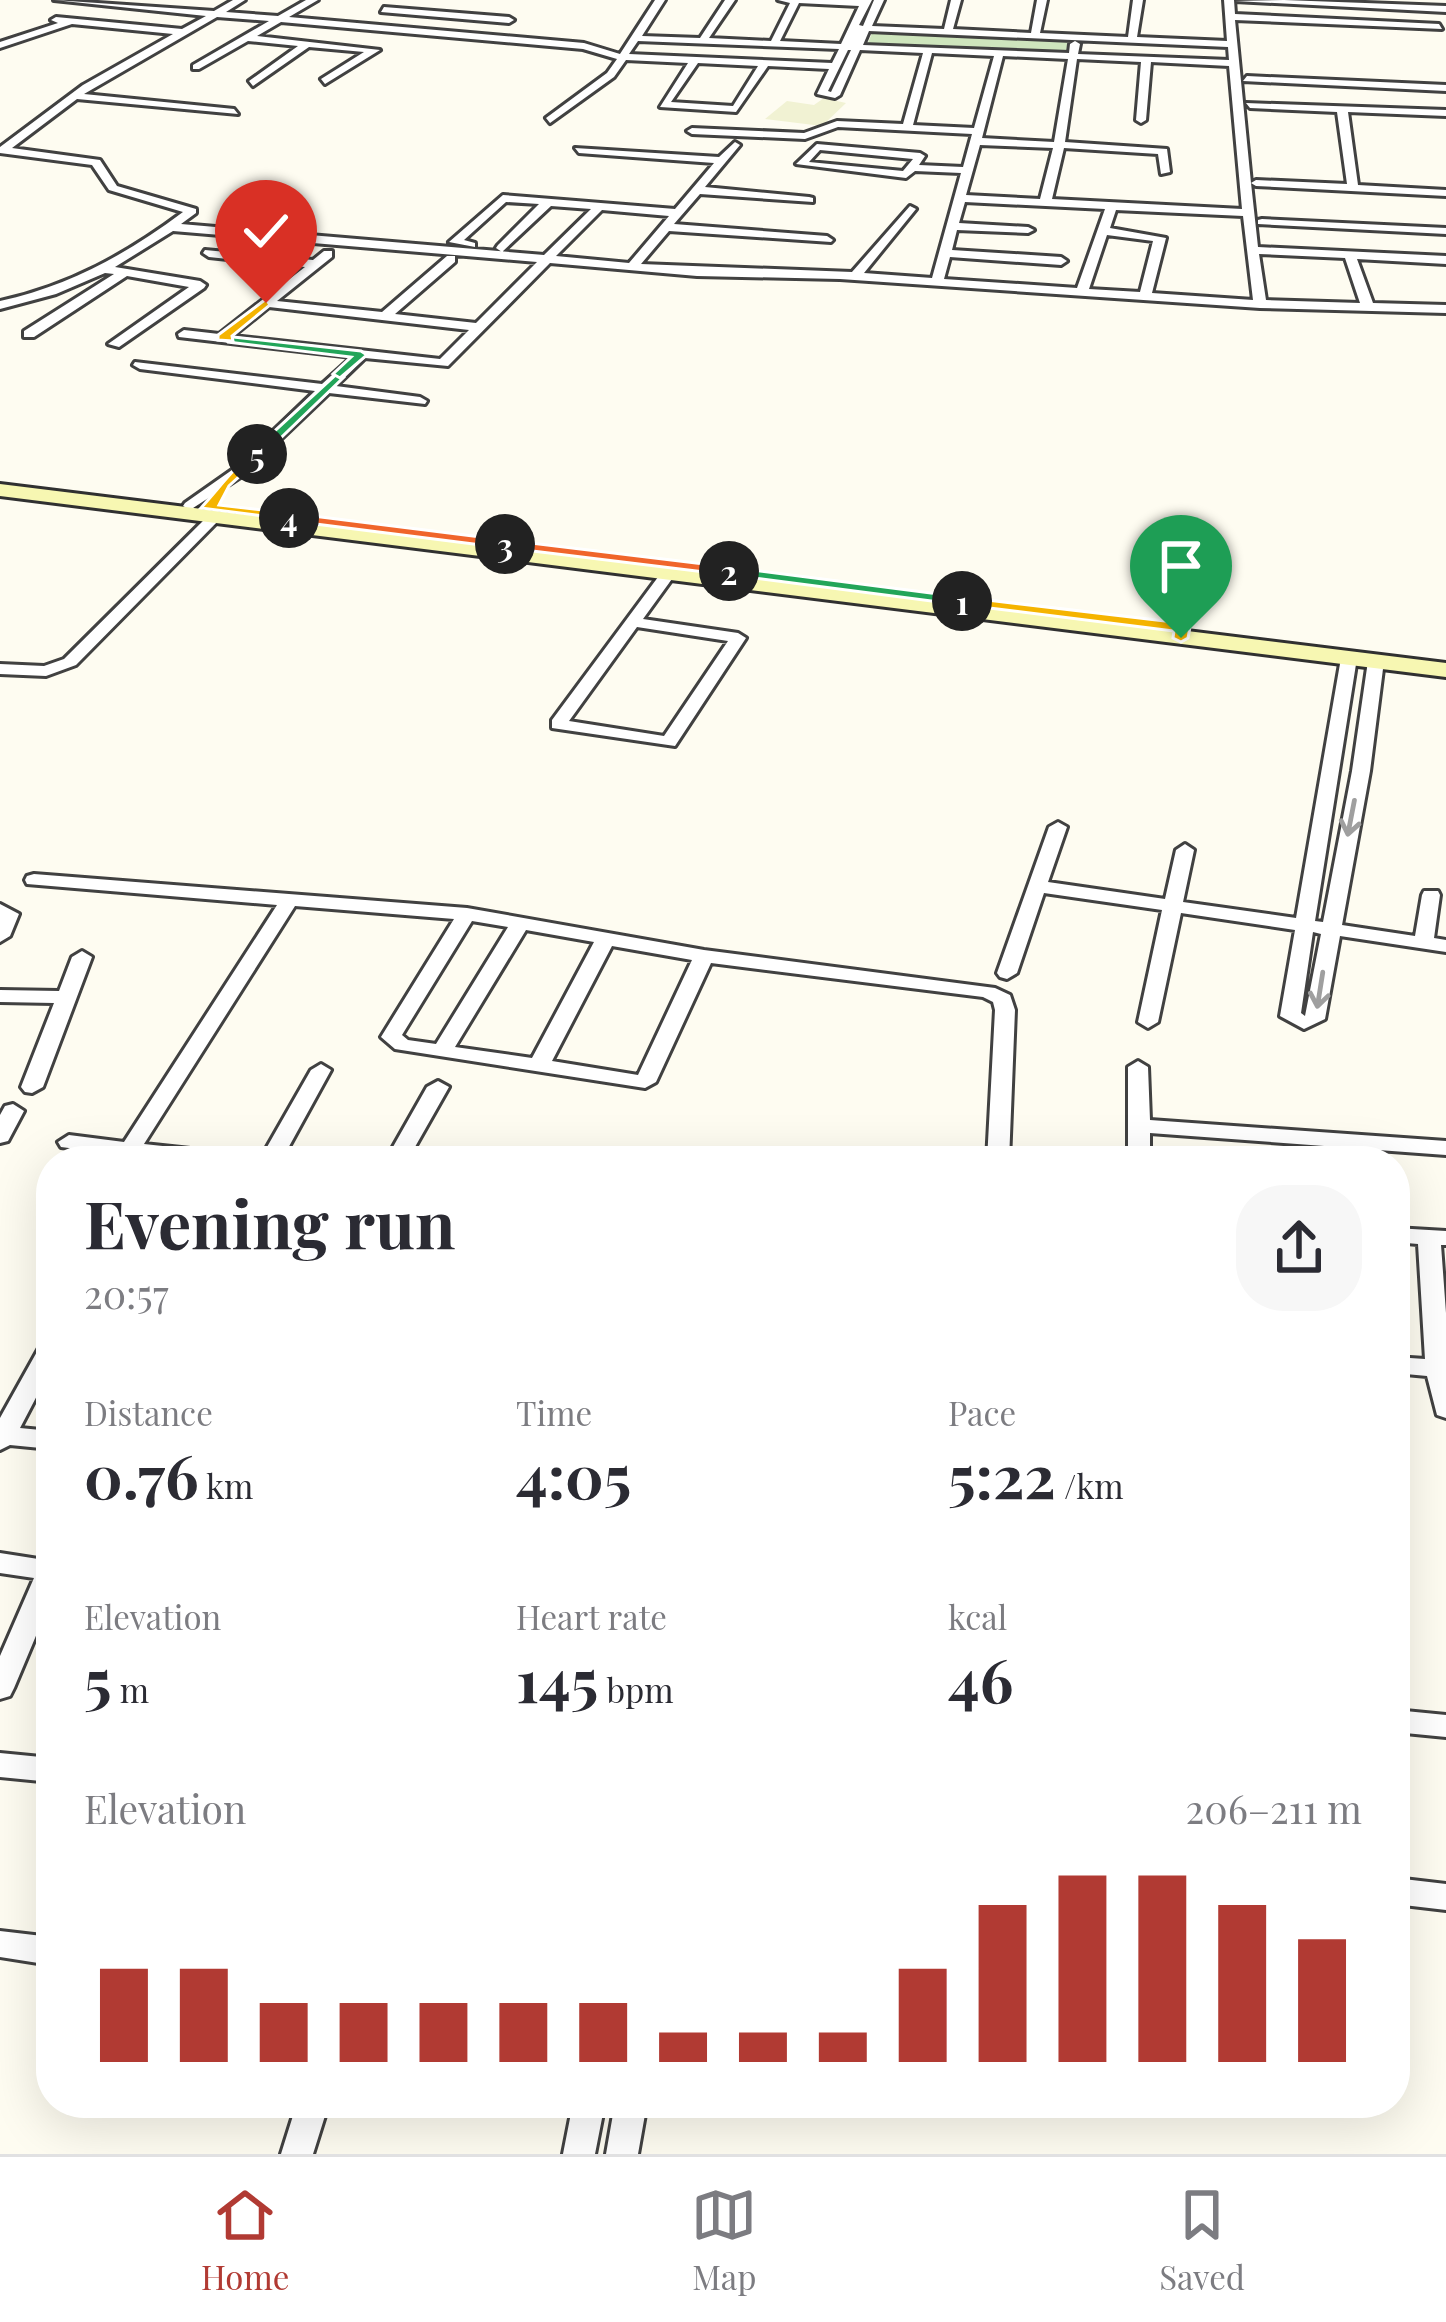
<!DOCTYPE html>
<meta charset="utf-8">
<style>
:root{--surface:#fff;--page:#f7f7f7;--text:#2b2b33;--muted:#7c7c81;--line:#e1e1e2;--accent:#b13a33}
body{margin:0;font-family:"Playfair Display",serif;background:var(--page);color:var(--text);height:100vh;display:flex;flex-direction:column;font-size:45px;white-space:nowrap}
*{box-sizing:border-box;margin:0}
p{font-size:39px;color:var(--muted)}
.icon{flex:none;width:66px;height:66px;fill:none;stroke:currentColor;stroke-width:2;stroke-linecap:round;stroke-linejoin:round}
.map{position:relative;flex:1;overflow:hidden}
.sheet{position:absolute;left:36px;top:1146px;width:1374px;height:972px;display:flex;flex-direction:column;background:var(--surface);border-radius:48px;box-shadow:0 12px 48px #0002}
.sheet>*{flex:none}
.pin{position:absolute;display:grid;place-items:center;width:102px;height:102px;color:#fff;margin:-123px -51px;border-radius:50% 50% 50% 0;rotate:-45deg;box-shadow:0 0 12px #0007}
.pin .icon{rotate:45deg}
.km{position:absolute;width:60px;height:60px;margin:-30px;border-radius:50%;background:#222;color:#fff;font-size:33px;line-height:60px;text-align:center}
.round{display:grid;place-items:center;flex:none;width:126px;height:126px;border-radius:48px;background:var(--page)}
.headline{display:flex;align-items:center;justify-content:space-between;height:204px;padding:0 48px}
h1{font-size:66px;font-weight:700;line-height:90px}
.metrics{display:grid;grid-template-columns:repeat(3,1fr);gap:18px;height:204px;padding:12px 48px}
.metrics div{display:grid;align-content:center}
.metrics b{font-size:60px;font-weight:700}
.metrics small{font-size:33px;font-weight:400}
.metrics p{font-size:33px}
.chart{height:336px;padding:24px 48px}
.chart p{display:flex;justify-content:space-between}
.chart svg{width:100%;height:216px;margin-top:12px;stroke:var(--accent);stroke-width:6}
.menu{display:flex;justify-content:space-around;align-items:center;height:168px;border-top:3px solid var(--line);background:var(--surface);font-size:33px;color:var(--muted)}
.menu a{display:grid;justify-items:center;gap:6px}
.menu .selected{color:var(--accent)}
.map>svg:first-child{display:block}
</style>
<div class="map">
<svg width="1446" height="2154" viewBox="0 0 1446 2154">
<rect width="100%" height="100%" fill="#fefcf1"/>
<!-- farmland -->
<path fill="#f1f2d3" d="M824,98L846,103L822,126L765,119L787,101L814,105Z"/>
<!-- green -->
<path fill="#cee5bd" d="M873,31L1069,41L1068,55L866,47Z"/>
<g fill="none" stroke-linecap="round" stroke-linejoin="round">
<defs>
<path id="street" d="M54,0L214,11L233,0H245L226,12L278,16L306,0H318L289,17L584,43L620,54L655,0H665L642,36L700,38L725,0H735L709,38L771,41L790,3L778,0H872L859,25L863,26L874,0H884L872,26L944,29L951,0H961L953,29L1031,33L1037,0H1047L1040,33L1128,37L1133,0H1143L1137,37L1227,41L1224,0H1234L1235,14L1439,24L1442,29L1235,20L1251,183L1256,180L1347,184L1337,112L1250,108L1246,103L1446,110V116L1348,112L1358,185L1446,190V196L1256,186L1251,183L1258,247L1446,256V264L1357,259L1373,303L1446,305V313L1260,308L840,279L697,276L550,263L448,366L365,358L336,386L420,397L427,401L425,404L329,393L242,476L190,510L183,506L185,503L232,470L315,391L140,369L133,365L135,362L322,384L352,357L179,337L178,334L184,330L219,334L305,267L209,257L203,253L205,250L313,260L324,251H332V257L277,301L382,312L447,256H455V262L395,314L476,323L537,262L173,231L115,267L200,281L206,285L204,288L119,347L108,344L189,287L127,276L34,337H24V331L114,274L105,273L56,294L0,309V301C69,286 127,254 183,212L109,190L92,165L0,153V147L83,85L173,34L72,24L0,48V42L58,23L51,20L56,17L182,29L206,16ZM799,3L859,6L841,44L780,41ZM217,17L269,21L193,65V69H199L248,41L298,46L249,81L253,86L309,47L364,52L321,79L325,84L380,50L257,36L281,22L583,49L617,59L607,73L546,118L550,123L614,77L626,60L688,63L660,107L736,112L768,66L829,69L817,94L835,98L840,95L860,50L923,53L903,124L837,121L804,133L692,128L687,131L692,134L805,139L838,127L972,134L963,167L919,165L925,156L920,153L817,144L796,164L906,178L915,171L961,173L932,278L864,273L916,209L910,206L852,272L641,264L669,231L831,242L833,240L827,236L674,224L700,194L813,202V198L809,197L705,187L740,145L735,142L719,157L575,148L579,153L714,163L675,209L503,195L449,242L475,247V243L464,240L506,202L539,204L498,245L496,248L502,252L551,206L591,209L544,255L181,224L196,213V209L117,186L100,160L12,148L77,99L238,114L234,109L84,94ZM869,31L1228,47L1229,60L1078,54L1080,44L1075,41L1070,44L1069,53L863,45ZM638,41L839,49L832,63L629,54ZM848,50H851L831,92L828,91ZM932,53L994,56L974,128L913,125ZM1003,56L1068,59L1054,142L982,138ZM1077,59L1141,62L1136,120L1141,123L1146,120L1151,62L1229,66L1242,209L1052,199L1064,148L1158,154L1161,174L1170,172L1167,149L1065,142ZM698,63L758,66L733,106L671,102ZM980,145L1053,148L1040,199L966,195ZM820,150L913,159L903,171L809,162ZM965,202L1105,209L1077,288L944,279L950,257L1061,265L1067,261L1061,257L952,250L957,230L1028,233L1034,230L1028,227L959,223ZM602,210L669,216L629,263L556,256ZM1116,210L1243,216L1253,300L1152,293L1166,238L1110,228ZM1107,235L1153,241L1140,292L1089,289ZM1259,254L1345,258L1360,303L1266,300ZM269,307L469,330L440,359L233,336Z
M1284,0L1446,6V12L1235,1Z
M384,7L509,17L514,20L509,23L381,12Z
M1247,76L1446,85V91L1243,81Z
M1262,219L1446,228V234L1258,224V220Z
M210,514L222,517L76,665L46,676L0,674V664L44,666L64,659Z
M669,567L677,572L643,619L738,633L746,638L675,746L552,728V720L664,569ZM637,627L728,641L664,736L569,721Z
M1349,653L1357,658L1315,921L1323,922L1352,771L1368,661L1376,656L1384,661L1370,771L1342,925L1415,936L1422,895L1424,891H1438L1440,895L1434,938L1446,940V952L1340,936L1325,1019L1304,1029L1280,1016L1295,930L1181,913L1158,1022L1148,1028L1138,1022L1162,910L1044,893L1017,973L1007,979L1000,977L997,973L1049,827L1058,822L1067,827L1048,882L1165,899L1176,850L1185,844L1194,850L1183,902L1296,918L1341,658ZM1313,932L1321,934L1305,1016L1301,1013Z
M34,874L467,908L704,950L995,988L1010,995L1015,1010L1009,1161H987L995,1010L993,1002L983,997L711,963L656,1082L645,1088L395,1049L381,1037L454,919L295,906L144,1144L237,1154L248,1161H176L136,1157L133,1161H113L116,1154L61,1147L58,1142L69,1135L124,1142L277,905L27,884L25,880L27,876ZM472,921L508,927L436,1044L408,1040L402,1035ZM526,930L594,942L532,1058L455,1047ZM612,946L692,960L638,1075L552,1061Z
M0,904L19,914L10,936L0,942Z
M82,951L92,957L43,1087L32,1093L25,1092L21,1087L54,1003L0,1002V990L59,991L72,957Z
M1138,1061L1148,1067L1150,1120L1446,1141V1155L1150,1133V1161H1128V1067Z
M321,1064L331,1070L281,1161H259L311,1070Z
M438,1081L449,1087L407,1161H385L427,1087Z
M13,1104L24,1111L8,1141L0,1143V1115L5,1106Z
M1395,1228L1446,1231V1245H1441L1446,1313V1418L1437,1415L1427,1376L1395,1373V1357L1425,1359L1418,1244L1395,1242Z
M51,1339V1369L20,1428L51,1431V1449L10,1445L0,1450V1418L43,1341Z
M0,1553L51,1561V1600L14,1688L10,1696L0,1699V1656L34,1578L0,1573Z
M1395,1710L1446,1715V1737L1395,1732Z
M0,1753L51,1758V1782L0,1777Z
M1395,1878L1446,1884V1910L1395,1904Z
M0,1931L51,1937V1965L0,1957Z
M297,2103H329L313,2154H281Z
M573,2103H605L595,2154H563Z
M615,2103H647L638,2154H606Z"/>
<path id="secondary" d="M0,484L1446,663V677L0,496Z"/>
</defs>
<!-- street casing -->
<use href="#street" stroke="#414141" stroke-width="6"/>
<!-- secondary casing -->
<use href="#secondary" stroke="#303030" stroke-width="6"/>
<!-- street -->
<use href="#street" fill="#fff" fill-rule="evenodd"/>
<!-- secondary -->
<use href="#secondary" fill="#f7f7b2" fill-rule="evenodd"/>
</g>
<!-- one-way arrows -->
<defs><path id="oneway-shaft" d="M-6 0H5M1.5-3L5.5 0L1.5 3" fill="none" stroke-width="1.6" stroke-linecap="round" stroke-linejoin="round" transform="scale(3)"/></defs>
<g stroke="#9f9f9f">
<use href="#oneway-shaft" transform="translate(1351 818) rotate(101)"/>
<use href="#oneway-shaft" transform="translate(1320 990) rotate(99)"/>
</g>
<!-- split-1 -->
<path fill="#f5b400" stroke="#fff" stroke-width="3" d="M962,597L1182,623L1190,627L1188,638L1181,642L1173,638L1174,631L957,604Z"/>
<!-- split-2 -->
<path fill="#22a559" stroke="#fff" stroke-width="3" d="M729,567L962,597L969,601L962,605L724,574Z"/>
<!-- split-3 -->
<path fill="#f0652b" stroke="#fff" stroke-width="3" d="M505,540L729,567L736,571L729,575L500,547Z"/>
<!-- split-4 -->
<path fill="#f0652b" stroke="#fff" stroke-width="3" d="M289,513L505,540L512,544L505,548L284,520Z"/>
<!-- split-5 -->
<path fill="#f5b400" stroke="#fff" stroke-width="3" d="M253,451L264,454L229,486L219,505L289,513L294,520L201,508C219,488 232,470 253,451Z"/>
<!-- split-6 -->
<path fill="#22a559" stroke="#fff" stroke-width="3" d="M340,371L344,377L262,456H253V451Z"/>
<!-- split-7 -->
<path fill="#22a559" stroke="#fff" stroke-width="3" d="M224,336L361,351L367,355L340,378L333,374L351,357L228,342Z"/>
<!-- split-8 -->
<path fill="#f5b400" stroke="#fff" stroke-width="3" d="M266,299L270,305L232,336L233,341L218,340V335Z"/>
</svg>
<div class="pin" style="left:1181px;top:638px;background:#1e9e55"><svg class="icon" aria-label="arrive" viewBox="0 0 24 24"><path d="M6 21V4h12l-3 4 3 4H6"/></svg></div>
<div class="pin" style="left:266px;top:303px;background:#d93025"><svg class="icon" aria-label="check" viewBox="0 0 24 24"><path d="M5 12l5 5 9-10"/></svg></div>
<b class="km" style="left:962px;top:601px">1</b>
<b class="km" style="left:729px;top:571px">2</b>
<b class="km" style="left:505px;top:544px">3</b>
<b class="km" style="left:289px;top:518px">4</b>
<b class="km" style="left:257px;top:454px">5</b>
<section class="sheet">
<div class="headline"><div><h1>Evening run</h1><p>20:57</p></div><a class="round"><svg class="icon" aria-label="share" viewBox="0 0 24 24"><path d="M12 15V3M7 8l5-5 5 5M5 13v7h14v-7"/></svg></a></div>
<div class="metrics">
<div><p>Distance</p><b>0.76<small> km</small></b></div>
<div><p>Time</p><b>4:05</b></div>
<div><p>Pace</p><b>5:22<small> /km</small></b></div>
</div>
<div class="metrics">
<div><p>Elevation</p><b>5<small> m</small></b></div>
<div><p>Heart rate</p><b>145<small> bpm</small></b></div>
<div><p>kcal</p><b>46</b></div>
</div>
<div class="chart"><p><span>Elevation</span>206–211 m</p>
<svg viewBox="0 0 160 44" preserveAspectRatio="none"><path d="M5 44V25M15 44V25M25 44V32M35 44V32M45 44V32M55 44V32M65 44V32M75 44V38M85 44V38M95 44V38M105 44V25M115 44V12M125 44V6M135 44V6M145 44V12M155 44V19"/></svg>
</div>
</section>
</div>
<nav class="menu">
<a class="selected"><svg class="icon" aria-label="home" viewBox="0 0 24 24"><path d="M3 11l9-7 9 7M6 9v11h12V9"/></svg>Home</a>
<a><svg class="icon" aria-label="map" viewBox="0 0 24 24"><path d="M3 6l6-2 6 2 6-2v14l-6 2-6-2-6 2zM9 4v14M15 6v14"/></svg>Map</a>
<a><svg class="icon" aria-label="saved" viewBox="0 0 24 24"><path d="M7 4h10v16l-5-4-5 4z"/></svg>Saved</a>
</nav>
